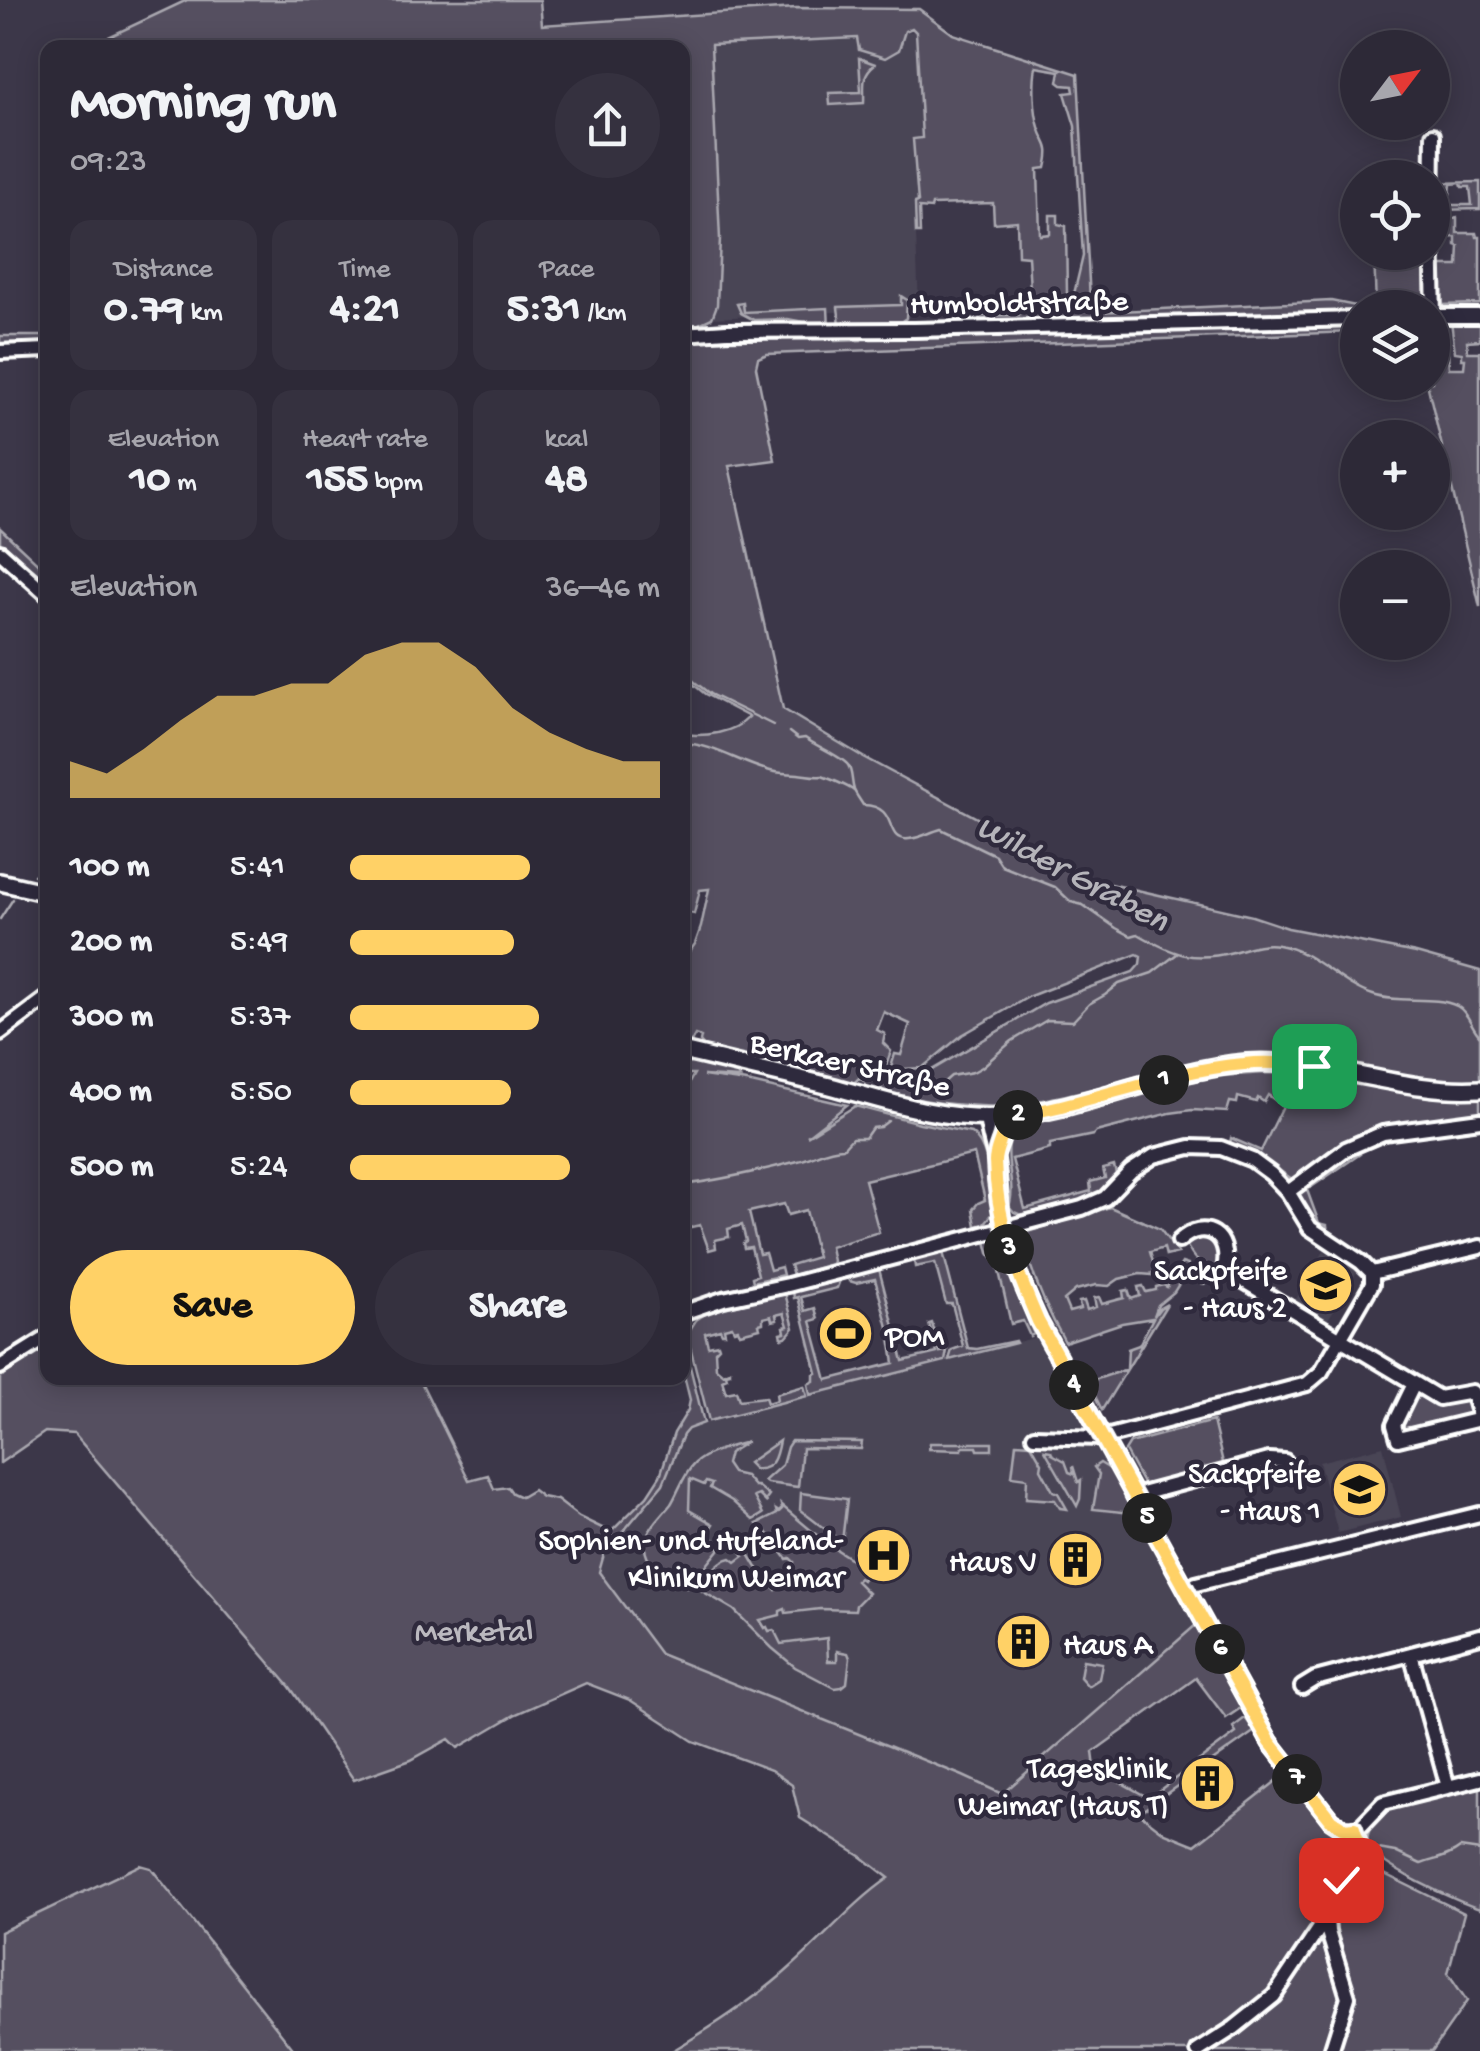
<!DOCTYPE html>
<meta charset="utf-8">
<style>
:root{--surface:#2d2937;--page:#35313f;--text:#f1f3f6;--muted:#a7a6ad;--line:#484552;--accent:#ffd166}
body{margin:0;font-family:"Gochi Hand",sans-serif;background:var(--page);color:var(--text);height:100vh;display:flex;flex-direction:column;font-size:38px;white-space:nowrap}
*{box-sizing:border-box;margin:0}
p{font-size:32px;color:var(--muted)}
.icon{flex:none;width:55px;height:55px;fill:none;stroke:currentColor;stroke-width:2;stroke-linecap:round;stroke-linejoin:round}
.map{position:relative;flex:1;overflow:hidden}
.drawer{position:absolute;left:40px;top:40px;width:650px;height:1345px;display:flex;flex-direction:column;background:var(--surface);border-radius:20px;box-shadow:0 5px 25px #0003,0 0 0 2px var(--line)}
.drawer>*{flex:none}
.needle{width:65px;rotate:58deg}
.controls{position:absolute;left:1340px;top:30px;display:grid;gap:20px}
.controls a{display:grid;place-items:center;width:110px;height:110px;border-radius:50%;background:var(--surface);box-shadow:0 5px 25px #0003,0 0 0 2px var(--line);font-size:50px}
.pin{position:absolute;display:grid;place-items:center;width:85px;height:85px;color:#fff;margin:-42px;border-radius:20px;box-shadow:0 5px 15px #0006}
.km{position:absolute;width:50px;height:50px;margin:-25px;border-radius:50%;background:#222;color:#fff;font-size:28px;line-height:50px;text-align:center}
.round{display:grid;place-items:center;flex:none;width:105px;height:105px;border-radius:52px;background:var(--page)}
.overview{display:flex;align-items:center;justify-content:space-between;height:170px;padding:0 30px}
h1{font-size:55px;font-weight:800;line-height:75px}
.stats{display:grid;grid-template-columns:repeat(3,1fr);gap:15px;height:170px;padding:10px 30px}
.stats div{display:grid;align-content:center;border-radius:20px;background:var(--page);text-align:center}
.stats b{font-size:42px;font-weight:800}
.stats small{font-size:28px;font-weight:400}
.stats p{font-size:28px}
.chart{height:280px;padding:20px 30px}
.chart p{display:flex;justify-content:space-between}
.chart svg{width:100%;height:180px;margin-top:10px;fill:var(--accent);opacity:.7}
.cta{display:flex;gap:20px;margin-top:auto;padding:20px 30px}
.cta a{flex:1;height:115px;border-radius:60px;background:var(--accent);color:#111;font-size:40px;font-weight:800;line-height:115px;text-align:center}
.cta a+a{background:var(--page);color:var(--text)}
ul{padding:0 30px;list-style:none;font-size:32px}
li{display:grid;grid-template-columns:160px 120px 1fr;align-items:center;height:75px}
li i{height:25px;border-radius:12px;background:var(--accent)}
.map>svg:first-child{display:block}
</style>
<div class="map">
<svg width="1480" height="2051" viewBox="0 0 1480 2051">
<rect width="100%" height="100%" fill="#3c3749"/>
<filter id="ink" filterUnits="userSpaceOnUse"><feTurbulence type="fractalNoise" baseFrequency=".01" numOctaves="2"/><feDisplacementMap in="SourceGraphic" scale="20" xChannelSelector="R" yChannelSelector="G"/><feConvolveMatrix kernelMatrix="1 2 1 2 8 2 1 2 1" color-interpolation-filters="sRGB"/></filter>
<g filter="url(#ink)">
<!-- built -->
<path fill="#494455" d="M916,31L925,206L915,209L919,308L712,318L720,231L710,45L858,38Z
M1324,1251L1358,1270L1327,1321L1295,1301Z
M1037,1337L1108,1457L1197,1624L1002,1794L963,1776L660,1654L599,1573L608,1540H617L663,1484L683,1436L688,1429L710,1421Z
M1383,1446L1401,1517L1338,1533L1319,1462Z"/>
<!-- green -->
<path fill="#555060" stroke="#aaa8b0" stroke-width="2.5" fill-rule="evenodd" d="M187,0H540L542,25L796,8L919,9L953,34L1078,74L1090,301L1092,308L1098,312L1331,301L1361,307L1358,308L1357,313L981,320L979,316L1019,315L1017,291L1030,290L1028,256L1018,255L1017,221L994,223L993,203L932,205L931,209L919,208L920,233H916L915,203L918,202L913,139L922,138L916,32L912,28L905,31L899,50L885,58L859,50L857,38L711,45L720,239L717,305L712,318L699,324L683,326L682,48H238L235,44L217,48L102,47V40ZM1036,67L1060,71L1058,82L1062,85L1073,86L1074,92L1065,93L1075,126L1083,256L1074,294H1067L1066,226L1058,224V215H1050V234L1040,235L1038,169L1046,168C1052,143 1045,147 1039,127C1034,112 1033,82 1036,67Z
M859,58L875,64C860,76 865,86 864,103L830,105L829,93L861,92Z
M1480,182V209L1438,210L1444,205H1472L1470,187H1462L1461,183L1451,184L1450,194L1438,197V183Z
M1438,218H1457V233H1476L1477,237H1480V304L1441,305L1439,266H1458L1459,246L1456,245V237L1438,238Z
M1374,253H1426L1427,306L1376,307Z
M901,296L907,300L906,318L899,323L840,325L838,307L901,305Z
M743,303L744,312L828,308L829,327L788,319L754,320L741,313L737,304Z
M1480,320V340L1467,341L1468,352H1480V607L1427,383L1432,382L1433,321H1445L1446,342H1434L1435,360H1443V354L1448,352L1449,368H1464L1465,359H1462V353L1455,352L1451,321Z
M1357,324V334L1352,332L767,354L758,358L756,367L775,460L729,466L783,709L863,757L1093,880L1252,916L1288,928L1416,953L1480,971V1081C1410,1087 1344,1056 1275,1055C1249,1055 1224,1061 1199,1066C1151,1074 1104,1087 1057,1097C1032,1102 1006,1108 981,1106C948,1105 914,1100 882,1090L881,1086L884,1081L925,1074L1046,1003L1133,972L1140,964L1141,956L1137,954L1030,996L962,1035L922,1068L905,1069L889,1074L895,1054L901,1055L910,1024L884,1012L877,1030L885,1034L883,1043L891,1051L883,1075C874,1081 868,1085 859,1078L854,1083H850L763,1062L761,1060L762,1055L759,1054L750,1058L705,1048L700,1042L701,1037L695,1035L690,1044L683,1042V961L695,944L701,927L709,889L700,890L694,914L683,911L682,734C704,737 733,734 749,717L705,694L683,676V341L833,338L835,341L861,340L862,337Z
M0,336H47V345L0,346Z
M0,528L47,572V587L0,544Z
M694,1062L737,1073L740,1078L703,1076L747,1082L847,1105L807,1136L855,1106L920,1123L971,1133C991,1147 990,1189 994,1212L984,1224L976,1226L973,1209L978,1203L985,1200L974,1154L865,1180L879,1232L830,1247L833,1261L832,1264L793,1275L790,1265L817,1257L806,1210L788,1215L784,1204L749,1212L759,1254L765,1253L770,1270L781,1267L783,1275L753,1282L752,1277L758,1275L751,1247L744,1248L743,1243L746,1241L742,1225L728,1229L729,1237L715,1240L716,1248L709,1250L700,1225L683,1229V1094L694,1074H683V1065Z
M1265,1073L1299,1074L1480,1094V1117L1375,1131L1298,1179H1292L1259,1156L1230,1143L1231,1138L1261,1151L1283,1106L1268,1095L1264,1102L1258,1098L1256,1102L1238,1097L1237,1103L1230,1102L1227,1112L1192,1110L1170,1113L1096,1132L1093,1135L1050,1144V1149L1012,1159L1025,1209L1091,1191L1090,1182L1105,1178L1103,1169L1114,1166L1116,1174L1100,1192L1090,1198L1021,1215L1014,1212L1009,1206C1018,1182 997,1147 1018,1128L1173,1085L1221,1076Z
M1357,1148L1360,1154L1307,1190L1319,1223L1327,1225L1328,1233L1313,1225L1298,1194L1300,1189Z
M1110,1207L1160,1229L1178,1253L1166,1256L1164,1248L1150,1252L1156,1272L1152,1273L1153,1275L1140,1274L1119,1279L1109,1286L1096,1285L1076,1290L1064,1300L1069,1312L1080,1309L1079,1302L1084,1301L1087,1310L1096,1307L1094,1298L1099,1297L1102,1304L1124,1298L1123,1291L1128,1290L1131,1299L1140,1296L1138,1287L1143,1286L1146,1292L1156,1290V1287L1163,1285L1167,1287L1182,1263L1188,1265L1189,1268L1174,1292L1158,1305L1154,1316L1160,1308L1167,1304L1102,1410L1088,1382L1127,1369L1128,1349L1139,1345L1153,1318L1122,1323L1065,1342C1046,1309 1031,1273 1022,1236L1027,1232Z
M1194,1234L1218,1240L1221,1267L1211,1274L1215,1279L1204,1284L1188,1280L1198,1261C1190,1256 1190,1248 1183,1241Z
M986,1241L994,1242L999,1249L1034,1334L1030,1336L1023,1321L1011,1324L998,1267L989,1253Z
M943,1252L968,1348L977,1349L1015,1341L1016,1343L949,1360L952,1350L963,1346L952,1304H946L935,1263L915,1267L914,1260Z
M879,1269L903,1361L937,1353L929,1324L932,1323L940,1352L947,1351L945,1361L810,1395L808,1384L814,1381V1374L817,1373L798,1297L794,1298L793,1291L840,1280L837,1288L801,1297L805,1311L815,1308L818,1319L811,1321L827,1380L894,1363L889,1331L875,1279L856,1283L849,1281L847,1277Z
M785,1293L794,1328L786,1337L782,1338L781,1333L785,1332L784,1327L788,1326L784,1313L776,1315L777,1320L772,1321L771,1316L763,1318V1323L759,1324L760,1328L740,1333L738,1329L734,1330L732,1326L724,1328L725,1333H722L720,1329L705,1333L708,1346L718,1344L719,1347L715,1351L716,1368L723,1374L730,1371V1373L726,1374L727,1378L722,1380L726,1393L736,1391L739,1400L765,1397L767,1403L777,1400L776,1394L804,1386L807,1396L709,1421L687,1334L696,1320L708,1312Z
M47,1332L48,1378H419L469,1480L488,1475L494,1489L508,1487L512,1493L521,1497L533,1490L542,1497L557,1500L579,1517L602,1528L613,1530L647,1496L660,1476L674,1433L688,1410L690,1400L683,1371V1338L704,1423L688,1429L683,1435L663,1484L616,1540L610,1533L599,1572L660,1654L963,1776L1002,1794L1197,1624L1242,1707L1226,1718L1196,1678L1093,1752L1095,1768L1149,1798L1236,1733L1233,1727L1245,1718L1255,1731L1139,1813L1165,1833L1195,1845L1284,1775L1328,1828L1348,1843L1354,1856L1350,1865L1357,1871L1376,1870L1464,1913L1448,1973L1467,2001L1432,2051H672C714,2026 756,1999 792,1966C825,1937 854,1902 889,1878L862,1857L800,1818L792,1785L771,1770L693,1741L630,1700L586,1683L516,1714L458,1748L449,1739L411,1760L354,1780L290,1687L74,1434L45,1432L0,1463V1362Z
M1417,1391L1467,1396L1476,1417L1405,1435L1401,1419Z
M1213,1421L1224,1467L1145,1487L1125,1451L1130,1443Z
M779,1441C776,1457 773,1471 754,1469L748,1463Z
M791,1441L862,1442L861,1449L802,1448L798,1487L767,1483L764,1481L782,1465L787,1447Z
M747,1442L729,1453L726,1464L732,1473L745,1476L754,1486H757L769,1496L766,1500L767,1503L759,1495L754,1497L763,1514L753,1520L732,1501L710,1488L712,1484L706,1482L704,1485L690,1479L689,1510L713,1524L703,1539L708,1543L712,1537L719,1545V1550L690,1586L686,1587C666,1580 637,1562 647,1536C652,1524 663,1514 671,1504C679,1491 684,1473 695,1463C709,1451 730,1447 747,1442Z
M930,1443H992V1450H978L977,1447H963L962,1450L929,1449Z
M1016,1443L1031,1444L1042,1463L1041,1469L1053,1491L1058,1493L1067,1509L1060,1508L1055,1500L1026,1498L1027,1478L1012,1476Z
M1045,1450L1051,1451L1052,1454L1065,1461L1069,1472L1074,1474L1073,1466L1078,1482L1081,1480L1080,1499L1077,1506Z
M1100,1463L1110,1469L1132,1509L1131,1513L1093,1509L1099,1474L1094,1467Z
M801,1493L847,1499L842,1542L800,1510Z
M781,1505L825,1542L873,1573L871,1575L867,1572L862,1580L859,1578L856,1581L868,1593L856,1605L855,1610L820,1609L786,1613L785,1609L780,1611V1615L760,1620L765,1628L767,1627L769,1631L774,1630L781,1644L827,1638L828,1661H837V1651L848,1653L850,1658L847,1683L842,1687L835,1688L795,1667L772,1648L734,1610L702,1591C703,1578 719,1560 731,1558L736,1562L744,1556L733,1539L736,1536L741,1538L740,1539L756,1566L776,1590L785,1578L788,1580L791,1577L793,1578L796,1573L791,1565L794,1562L790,1558L787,1559L767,1532L757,1524L777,1514L776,1510L779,1512L782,1509Z
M1203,1601L1291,1762L1278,1742L1201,1603Z
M1083,1660L1102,1663L1099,1679L1088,1686L1080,1677Z
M1480,1786V1909C1460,1903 1373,1864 1368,1845C1364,1834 1376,1817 1383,1809Z
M140,1865L151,1868L295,2051H0V1932Z"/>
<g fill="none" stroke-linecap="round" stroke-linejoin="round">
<!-- stream -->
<path stroke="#afadb4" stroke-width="2.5" d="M0,343L48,342
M682,672L710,694L773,725
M789,732L798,739L805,738C816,746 841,756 848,765C853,773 851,781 854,790C856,795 860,800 863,805C901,806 882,842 909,839C921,838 930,832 941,829L995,855L1002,866L1055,887L1071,902L1083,905L1116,928L1131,936L1138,934C1173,954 1192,963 1233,952C1247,948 1263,942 1278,945C1315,951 1338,984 1373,995C1399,1004 1434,995 1457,1006C1469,1013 1471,1027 1480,1036
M682,743C713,744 738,762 767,770C778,774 788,773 798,774C807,775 813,777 822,776C828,778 850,787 854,791
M34,875L48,864
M0,919L13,899
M934,1091L951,1076L973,1072L982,1067L1012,1041L1047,1020L1073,1021L1089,1004L1105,995L1119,984L1152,973L1177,954
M682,1185C721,1180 760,1171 798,1161C815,1157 826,1148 843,1148L852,1138H865L872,1128L880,1127L888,1121
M1373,1848L1395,1852L1421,1864C1435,1859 1449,1857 1460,1848L1480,1851
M1331,1876V1867L1343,1852L1348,1851
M1317,1916L1326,1888"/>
<defs>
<path id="minor" d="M1432,224L1433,135
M1432,229L1434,316
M1432,316H1480
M682,334L727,331L914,330L1358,319
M0,352L48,350
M0,552L48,595
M0,1033L48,997
M986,1118C988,1131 991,1143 995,1156C1000,1178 999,1203 1003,1226C1010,1259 1025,1291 1039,1321L1270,1742L1331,1820L1345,1829H1354
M995,1157L1005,1129L1003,1117
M1288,1192L1346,1149L1383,1133L1480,1120
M1179,1241C1205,1217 1232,1236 1224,1269L1439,1398L1472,1392L1480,1420
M1372,1273L1480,1247
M682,1313L723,1299L788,1285L1082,1208L1105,1198L1131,1171L1154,1156L1190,1147L1221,1148L1252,1160L1271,1174L1288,1192L1310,1228L1361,1262L1372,1273
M0,1367L48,1337
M1414,1384L1394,1425L1398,1439L1480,1419
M1034,1436L1102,1438L1307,1384L1321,1372L1372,1284V1273
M1134,1496L1269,1460L1285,1461
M1187,1590L1196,1584L1480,1514
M1411,1654L1448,1787
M1302,1687L1315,1679L1480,1636
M1354,1829L1361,1826L1383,1803L1480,1779
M1327,1918L1328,1932L1348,1997L1331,2051
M1198,2051L1234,2028L1274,1996L1319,1929L1341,1880L1364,1859L1354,1829"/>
<path id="major" d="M0,882L48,893
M682,1051C732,1063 781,1074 830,1086C886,1101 944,1121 1002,1117C1083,1111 1164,1070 1246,1063C1326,1058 1401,1094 1480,1089"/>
</defs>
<!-- minor casing -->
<use href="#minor" stroke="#fff" stroke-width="20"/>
<!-- major casing -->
<use href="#major" stroke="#fff" stroke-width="22"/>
<!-- minor -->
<use href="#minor" stroke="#2f2a3d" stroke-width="12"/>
<!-- major -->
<use href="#major" stroke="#2f2a3d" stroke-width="15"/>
</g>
</g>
<g fill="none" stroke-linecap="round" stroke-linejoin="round" filter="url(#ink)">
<defs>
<path id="route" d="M1314,1066C1291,1064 1267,1061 1244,1064C1162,1071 1084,1107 1003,1117C1007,1135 995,1146 995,1162C996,1219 1016,1270 1038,1321L1270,1742L1331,1820L1345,1829L1354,1828L1364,1859L1341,1880"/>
</defs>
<!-- route casing -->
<use href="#route" stroke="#fff" stroke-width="20"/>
<!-- route -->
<use href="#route" stroke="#ffd166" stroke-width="12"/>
</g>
<!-- icons -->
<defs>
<symbol id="school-disc" viewBox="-11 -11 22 22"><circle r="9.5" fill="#ffd166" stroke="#2f2a3d"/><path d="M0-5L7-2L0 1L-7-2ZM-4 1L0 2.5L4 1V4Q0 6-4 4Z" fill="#111"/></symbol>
<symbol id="stadium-disc" viewBox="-11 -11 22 22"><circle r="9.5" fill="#ffd166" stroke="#2f2a3d"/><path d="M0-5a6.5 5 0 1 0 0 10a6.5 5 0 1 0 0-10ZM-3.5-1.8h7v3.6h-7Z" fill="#111"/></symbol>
<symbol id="hospital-disc" viewBox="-11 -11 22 22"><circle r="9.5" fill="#ffd166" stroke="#2f2a3d"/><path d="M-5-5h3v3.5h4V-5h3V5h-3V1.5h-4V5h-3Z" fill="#111"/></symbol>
<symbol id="building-disc" viewBox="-11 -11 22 22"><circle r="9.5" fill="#ffd166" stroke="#2f2a3d"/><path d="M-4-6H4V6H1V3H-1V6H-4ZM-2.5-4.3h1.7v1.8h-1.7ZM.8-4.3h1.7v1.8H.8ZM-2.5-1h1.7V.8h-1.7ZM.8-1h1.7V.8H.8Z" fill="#111"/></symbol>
</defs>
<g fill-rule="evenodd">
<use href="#school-disc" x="1294" y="1254" width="63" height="63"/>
<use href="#stadium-disc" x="814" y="1302" width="63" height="63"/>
<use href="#school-disc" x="1328" y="1458" width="63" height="63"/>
<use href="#hospital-disc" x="852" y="1524" width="63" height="63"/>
<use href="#building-disc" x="1044" y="1528" width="63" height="63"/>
<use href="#building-disc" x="992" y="1610" width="63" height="63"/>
<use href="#building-disc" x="1176" y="1752" width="63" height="63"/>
</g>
<g text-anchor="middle" stroke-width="9" stroke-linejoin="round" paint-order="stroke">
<!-- street labels -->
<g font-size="32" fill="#fff" stroke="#2f2a3d">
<text transform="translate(1019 300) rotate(-1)" y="11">Humboldtstraße</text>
<text transform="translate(851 1062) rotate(13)" y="11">Berkaer Straße</text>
</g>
<!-- poi labels -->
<g font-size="32" fill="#fff" stroke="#2f2a3d" text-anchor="end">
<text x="1287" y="1279">Sackpfeife<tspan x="1287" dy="37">- Haus 2</tspan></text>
<text x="885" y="1345" text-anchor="start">POM</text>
<text x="1321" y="1482">Sackpfeife<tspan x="1321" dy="37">- Haus 1</tspan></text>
<text x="844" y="1549">Sophien- und Hufeland-<tspan x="844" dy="37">Klinikum Weimar</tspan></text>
<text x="1037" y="1570">Haus V</text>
<text x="1063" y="1653" text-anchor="start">Haus A</text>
<text x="1169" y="1777">Tagesklinik<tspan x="1169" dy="37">Weimar (Haus T)</tspan></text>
</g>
<!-- park labels -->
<g font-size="32" fill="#bbb9bf" stroke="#2f2a3d">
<text x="474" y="1640">Merketal</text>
</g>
<!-- water labels -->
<g font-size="35" font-style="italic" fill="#b5b4ba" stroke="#2f2a3d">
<text transform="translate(1074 871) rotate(28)" y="12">Wilder Graben</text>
</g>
</g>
</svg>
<div class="controls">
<a><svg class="needle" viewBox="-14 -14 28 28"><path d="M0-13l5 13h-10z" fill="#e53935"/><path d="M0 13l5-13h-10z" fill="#a7a6ad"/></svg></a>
<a><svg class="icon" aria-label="locate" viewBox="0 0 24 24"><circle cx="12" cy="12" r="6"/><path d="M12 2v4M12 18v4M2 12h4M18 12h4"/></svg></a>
<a><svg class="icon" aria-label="layers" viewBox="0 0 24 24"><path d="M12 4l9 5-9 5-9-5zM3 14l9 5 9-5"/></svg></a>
<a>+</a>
<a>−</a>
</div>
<div class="pin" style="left:1314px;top:1066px;background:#1e9e55"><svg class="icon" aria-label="arrive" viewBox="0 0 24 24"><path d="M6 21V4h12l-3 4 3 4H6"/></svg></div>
<div class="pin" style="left:1341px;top:1880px;background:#d93025"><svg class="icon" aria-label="check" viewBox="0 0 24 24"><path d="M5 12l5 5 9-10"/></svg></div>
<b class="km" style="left:1164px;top:1080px">1</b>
<b class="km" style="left:1018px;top:1115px">2</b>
<b class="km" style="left:1009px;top:1249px">3</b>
<b class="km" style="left:1074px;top:1385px">4</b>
<b class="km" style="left:1147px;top:1518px">5</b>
<b class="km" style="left:1220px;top:1649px">6</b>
<b class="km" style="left:1297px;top:1779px">7</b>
<section class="drawer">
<div class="overview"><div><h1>Morning run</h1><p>09:23</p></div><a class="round"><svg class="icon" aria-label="share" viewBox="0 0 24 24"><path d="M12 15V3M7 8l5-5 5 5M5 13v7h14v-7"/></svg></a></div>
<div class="stats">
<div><p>Distance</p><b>0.79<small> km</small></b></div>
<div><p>Time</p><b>4:21</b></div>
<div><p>Pace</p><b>5:31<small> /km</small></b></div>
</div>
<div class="stats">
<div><p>Elevation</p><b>10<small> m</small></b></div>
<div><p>Heart rate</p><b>155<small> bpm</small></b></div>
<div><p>kcal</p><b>48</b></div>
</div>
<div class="chart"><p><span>Elevation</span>36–46 m</p>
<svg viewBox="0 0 160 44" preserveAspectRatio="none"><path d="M0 44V35L10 38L20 32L30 25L40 19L50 19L60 16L70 16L80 9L90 6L100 6L110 12L120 22L130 28L140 32L150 35L160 35V44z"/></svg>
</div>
<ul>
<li><b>100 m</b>5:41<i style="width:58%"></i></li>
<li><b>200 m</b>5:49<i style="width:53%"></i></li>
<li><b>300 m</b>5:37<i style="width:61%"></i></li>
<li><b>400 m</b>5:50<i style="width:52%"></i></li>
<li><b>500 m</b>5:24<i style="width:71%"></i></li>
</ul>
<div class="cta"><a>Save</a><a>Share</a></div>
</section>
</div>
